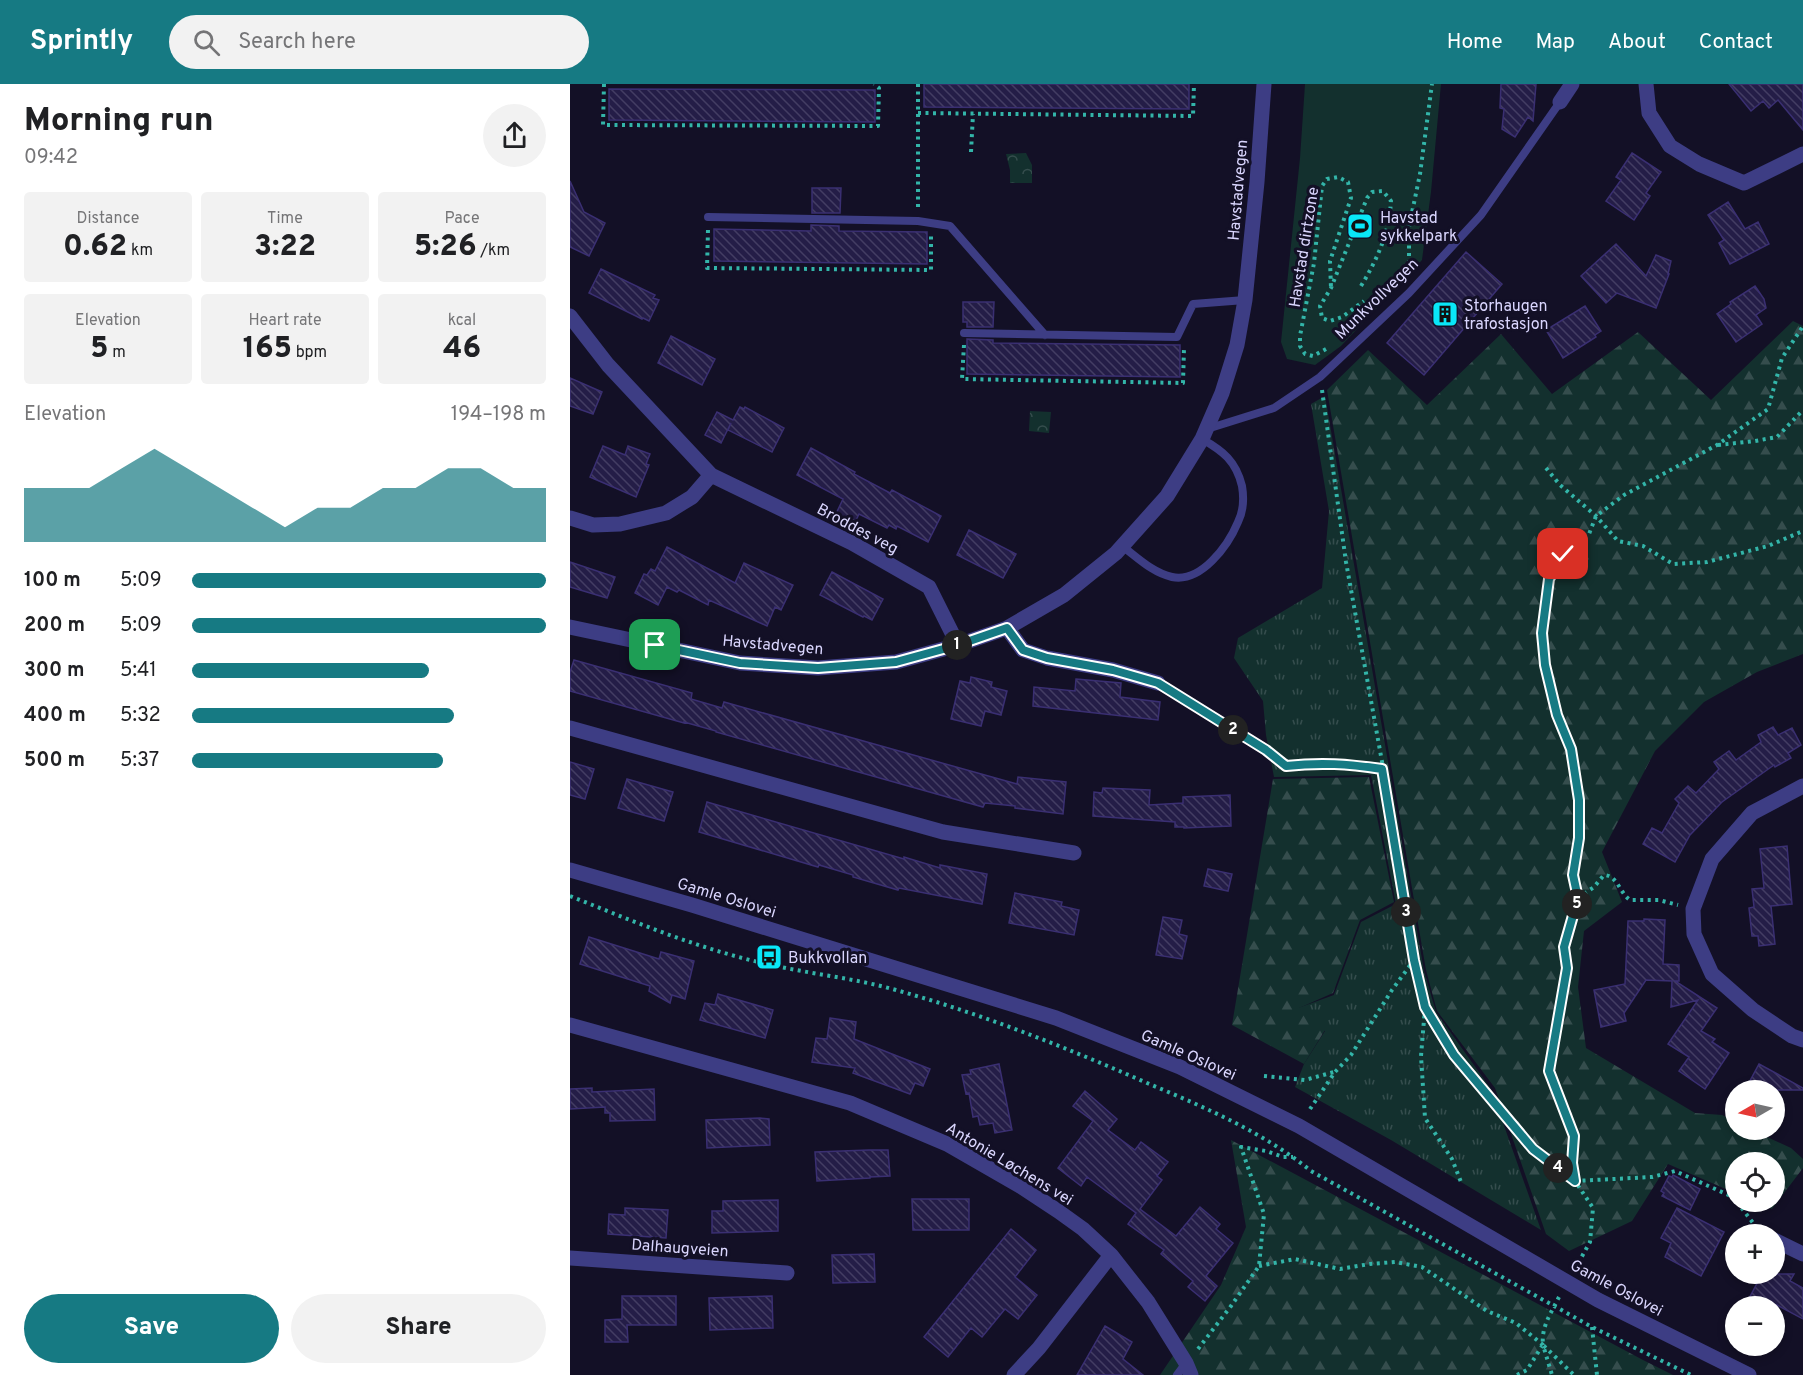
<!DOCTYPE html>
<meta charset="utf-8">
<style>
:root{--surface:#fff;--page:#f2f2f2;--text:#202124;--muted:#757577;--accent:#167a83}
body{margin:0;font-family:Overpass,sans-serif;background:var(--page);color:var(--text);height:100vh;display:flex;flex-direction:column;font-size:22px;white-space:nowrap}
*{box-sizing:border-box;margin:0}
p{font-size:20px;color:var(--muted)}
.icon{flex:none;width:33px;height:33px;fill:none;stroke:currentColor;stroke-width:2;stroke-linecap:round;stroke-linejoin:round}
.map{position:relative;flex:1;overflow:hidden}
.drawer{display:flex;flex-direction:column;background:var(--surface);width:570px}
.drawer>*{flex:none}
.needle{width:39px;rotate:261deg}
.controls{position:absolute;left:1155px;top:996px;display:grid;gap:12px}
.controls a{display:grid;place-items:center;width:60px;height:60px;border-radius:50%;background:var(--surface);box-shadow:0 3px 9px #0003;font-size:30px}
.pin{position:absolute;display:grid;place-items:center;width:51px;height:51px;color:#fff;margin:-26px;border-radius:12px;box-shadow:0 3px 9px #0006}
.km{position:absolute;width:30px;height:30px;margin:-15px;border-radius:50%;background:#222;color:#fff;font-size:16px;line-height:30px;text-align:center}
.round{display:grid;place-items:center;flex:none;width:63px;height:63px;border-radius:32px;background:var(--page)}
.summary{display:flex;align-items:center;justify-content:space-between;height:102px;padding:0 24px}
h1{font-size:33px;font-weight:800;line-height:45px}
.stats{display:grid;grid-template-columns:repeat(3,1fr);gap:9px;height:102px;padding:6px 24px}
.stats div{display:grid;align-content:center;border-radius:6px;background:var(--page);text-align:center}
.stats b{font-size:30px;font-weight:800}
.stats small{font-size:16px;font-weight:400}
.stats p{font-size:16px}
.chart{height:168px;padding:12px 24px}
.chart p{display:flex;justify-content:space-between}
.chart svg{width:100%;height:108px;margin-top:6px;fill:var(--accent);opacity:.7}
.action{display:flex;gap:12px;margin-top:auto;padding:12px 24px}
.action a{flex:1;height:69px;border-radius:36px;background:var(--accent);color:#fff;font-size:24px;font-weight:800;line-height:69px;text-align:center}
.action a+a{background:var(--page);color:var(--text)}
ul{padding:0 24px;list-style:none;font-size:20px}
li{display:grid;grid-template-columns:96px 72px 1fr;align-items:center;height:45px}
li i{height:15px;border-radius:8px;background:var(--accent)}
header{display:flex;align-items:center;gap:36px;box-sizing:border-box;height:84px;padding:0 30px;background:var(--accent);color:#fff}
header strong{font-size:28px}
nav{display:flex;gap:33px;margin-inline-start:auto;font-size:21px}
.search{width:420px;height:54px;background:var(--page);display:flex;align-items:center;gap:15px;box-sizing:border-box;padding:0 21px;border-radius:33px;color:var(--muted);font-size:22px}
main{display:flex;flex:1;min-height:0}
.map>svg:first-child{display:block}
</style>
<header>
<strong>Sprintly</strong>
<div class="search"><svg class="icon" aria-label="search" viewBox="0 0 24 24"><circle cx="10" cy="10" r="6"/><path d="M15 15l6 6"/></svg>Search here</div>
<nav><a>Home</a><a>Map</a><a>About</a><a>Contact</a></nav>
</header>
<main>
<section class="drawer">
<div class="summary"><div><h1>Morning run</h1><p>09:42</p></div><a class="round"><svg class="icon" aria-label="share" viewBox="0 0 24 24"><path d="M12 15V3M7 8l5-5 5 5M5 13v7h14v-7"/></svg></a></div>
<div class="stats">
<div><p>Distance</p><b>0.62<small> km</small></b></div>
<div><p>Time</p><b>3:22</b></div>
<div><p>Pace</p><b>5:26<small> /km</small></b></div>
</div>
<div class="stats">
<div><p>Elevation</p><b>5<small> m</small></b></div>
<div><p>Heart rate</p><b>165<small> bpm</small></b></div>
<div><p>kcal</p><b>46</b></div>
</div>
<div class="chart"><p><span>Elevation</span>194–198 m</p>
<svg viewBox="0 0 160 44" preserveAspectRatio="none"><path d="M0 44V22L10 22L20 22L30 14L40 6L50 14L60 22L70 30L80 38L90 30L100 30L110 22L120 22L130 14L140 14L150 22L160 22V44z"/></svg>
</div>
<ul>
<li><b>100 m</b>5:09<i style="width:100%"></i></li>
<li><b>200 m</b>5:09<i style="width:100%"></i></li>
<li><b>300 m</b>5:41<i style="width:67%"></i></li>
<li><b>400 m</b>5:32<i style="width:74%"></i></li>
<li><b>500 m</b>5:37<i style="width:71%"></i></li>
</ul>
<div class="action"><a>Save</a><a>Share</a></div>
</section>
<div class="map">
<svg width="1233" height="1291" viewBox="0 0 1233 1291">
<defs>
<pattern id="grass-tufts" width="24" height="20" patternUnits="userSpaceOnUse" patternTransform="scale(1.5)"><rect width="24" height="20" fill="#13302e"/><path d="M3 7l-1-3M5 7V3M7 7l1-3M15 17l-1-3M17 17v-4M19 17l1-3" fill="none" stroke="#354d4d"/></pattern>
<pattern id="forest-firs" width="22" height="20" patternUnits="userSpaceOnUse" patternTransform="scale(1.5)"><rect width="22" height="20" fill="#13302e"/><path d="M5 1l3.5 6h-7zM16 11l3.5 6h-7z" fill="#354d4d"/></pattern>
<pattern id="park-crowns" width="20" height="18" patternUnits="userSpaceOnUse" patternTransform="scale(1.5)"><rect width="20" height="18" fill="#13302e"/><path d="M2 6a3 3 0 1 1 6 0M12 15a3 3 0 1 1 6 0" fill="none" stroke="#354d4d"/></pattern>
<pattern id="building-back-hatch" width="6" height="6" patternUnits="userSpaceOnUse" patternTransform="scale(1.5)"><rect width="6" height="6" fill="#241d47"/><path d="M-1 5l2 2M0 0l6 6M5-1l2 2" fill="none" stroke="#433d63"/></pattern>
</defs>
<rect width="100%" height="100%" fill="#131026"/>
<!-- grass -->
<path fill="url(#grass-tufts)" d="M755,312L854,887L866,928L921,1005L971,1146L821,1056L725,1003L734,980L755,947L728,924L764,911L791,838L826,820L801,691L704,693L696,651L693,617L664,574L668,554L752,504L759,427L741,320Z"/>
<!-- forest -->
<path fill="url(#forest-firs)" d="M1223,237L1233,242V570L1187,588L1134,618L1085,667L1032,768L1052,818L1014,847L1008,903L1016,964L1125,1029L1152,1031L1165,1037L1166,1046H1182L1221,1064L1233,1075V1084L1202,1125L1185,1118H1204V1078H1166L1165,1109L1098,1080L1062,1137L999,1167L976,1150L925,1004L867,927L856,886L757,306L798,266L857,321L931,250L982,310L1068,248L1141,316Z
M799,693L824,818L790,836L763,909L729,924L755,946L734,980L662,941L703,695Z
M661,1056L1073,1276L1103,1291H590L651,1201L676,1143Z"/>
<!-- park -->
<path fill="url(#park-crowns)" d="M456,69L462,81V99H440V86L436,70Z
M460,327L481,328L479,349L459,347Z"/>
<!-- pitch -->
<path fill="#13302e" d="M735,0H871L861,108L852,176L771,262L745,281L717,275L711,258L730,74Z"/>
<!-- building -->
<path fill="url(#building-back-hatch)" stroke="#3a2f72" stroke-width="1.5" d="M354,0H619V25L354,23Z
M931,0H966L963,37L958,33L945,53L932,45L934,25L930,24Z
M1159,0H1233V46L1208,16L1199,24L1193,17L1181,27Z
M39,5L305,6V38L39,36Z
M1062,69L1091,88L1076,109L1080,112L1064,136L1036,117L1051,96L1046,93Z
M0,97L14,128L35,139L19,172L0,163Z
M242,104H271L270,129H242Z
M1158,118L1175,145L1188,138L1199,160L1160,180L1149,159L1154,156L1138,131Z
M241,141L269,142V147L357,148V180L144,177V145L241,147Z
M1046,160L1076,192L1086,171L1101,177L1098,190H1099L1086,224L1047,209L1036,219L1011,192Z
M896,168L932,200L854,291L817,259Z
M31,185L85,211L83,214L89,216L79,237L73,234L72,235L19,209Z
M1185,202L1194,215L1196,224L1186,231L1192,240L1166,258L1147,230L1161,220L1160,218Z
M393,218H424L423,243H397V238H393Z
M1015,222L1031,247L1025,251L1026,253L993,274L976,246Z
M101,252L145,275L132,301L88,279Z
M397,255L423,256V259L610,261V293L397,290Z
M0,294L32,308L23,330L0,322Z
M170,323L174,325L175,323L214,344L202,368L158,346L161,339L151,359L135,351L147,328L163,336Z
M33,362L55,371L58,362L80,370L76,380L79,381L66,413L20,393Z
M241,364L285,388L284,390L320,409L322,406L371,432L358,458L327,442L326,445L319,441L317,444L289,430L283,443L264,434L273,415L227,391Z
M399,446L446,470L433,494L387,471Z
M97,463L165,499L174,479L223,501L211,526L205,523L197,542L139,516L138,521L109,506L107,508L97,503L88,521L65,509L74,490L77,491L81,485L85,487Z
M0,478L45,493L37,514L0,503Z
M262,488L313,515L302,536L294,532L293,533L250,511Z
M4,576L122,609L121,615L152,624L154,618L447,700L448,693L496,698L493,730L445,724V722L415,719L413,723L146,648V647L114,638V639L0,607V588Z
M401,593L422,598L421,603L437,607L431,631L415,627L411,642L381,635L390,597L400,599Z
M506,595L551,599L550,613L590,618L588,636L463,622L464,603L505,607Z
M1203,643L1208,651L1222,644L1231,661L1218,669L1221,674L1205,683L1204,681L1152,718L1120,751L1105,778L1073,760L1082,744L1092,749L1109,719L1105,715L1118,702L1126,709L1149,685L1144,678L1159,667L1166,676L1191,658L1188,651Z
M0,678L24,685L15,715L0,711Z
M57,695L103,708L94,737L48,724Z
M533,704L580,706L579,721L613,719V713L660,711L661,742L614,744V743H605V738L523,732L524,708L532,709Z
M137,718L334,775V773L370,784V781L417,790L412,820L329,804L328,806L283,793V791L249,781L248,783L129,748Z
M1217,762L1222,820L1201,822L1205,860L1189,862L1188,852H1182L1179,824L1184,823L1182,805L1194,804L1190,765Z
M638,785L662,790L658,807L634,802Z
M445,809L492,818L491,822L509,826L504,851L439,839Z
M593,833L612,836L609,850L617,852L612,875L586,871Z
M1074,835L1095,836L1093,880L1109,881V897H1105L1147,924L1131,947L1145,955L1142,958L1159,969L1135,1005L1109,987L1119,973L1098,960L1128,916L1101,923L1102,897L1076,896L1054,929L1056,937L1031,943L1024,906L1055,900L1058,837H1074Z
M19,853L89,875L91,868L124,877L115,915L102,911L100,919L79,907L80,902L10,880Z
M148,910L203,926L195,954L130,936L135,919L145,921Z
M260,934L286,938L284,955L360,985L353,1002L345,999L340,1010L283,989L285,984L242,978L246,954L257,955Z
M429,980L442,1046L425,1049L423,1039L410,1041L408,1032L403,1033L399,1009L396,1010L392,991L401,990L400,986Z
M1189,980L1233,1004V1006H1175Z
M22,1004V1008L84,1005L85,1036L40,1037V1029H35V1023L0,1025V1005Z
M515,1007L547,1035L538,1046L565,1066L571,1058L598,1078L587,1092L592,1096L570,1125L606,1152L630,1123L650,1140L646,1145L663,1159L636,1192L647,1202L635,1217L618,1203L623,1197L591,1170L594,1166L558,1140L566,1129L517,1093L511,1102L488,1084L523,1037L503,1022Z
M190,1034L199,1035L200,1061L137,1064L136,1036Z
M299,1066H318L320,1092L300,1093V1094L247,1097L245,1068Z
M1103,1091L1130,1105L1120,1126L1092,1112L1094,1109L1091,1107L1099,1092L1102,1093Z
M342,1115H399V1146H343Z
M208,1116V1147L142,1149V1127H153V1117Z
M55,1124L98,1126L96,1154L38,1150L39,1130L55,1131Z
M1107,1124L1154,1148L1131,1192L1095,1173L1101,1159L1091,1154Z
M441,1145L466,1166L445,1193L467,1211L448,1235L435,1225L412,1253L401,1244L378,1273L354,1253Z
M304,1170L305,1198L263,1199L262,1171Z
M1192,1190H1224L1220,1197L1233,1204V1235L1207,1221L1175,1222Z
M52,1212H106V1241H57L58,1258H35V1236L52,1235Z
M202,1212L203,1244L140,1246L139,1214Z
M535,1242L562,1258L553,1275L573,1291H507Z"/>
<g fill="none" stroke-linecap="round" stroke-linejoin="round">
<!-- path -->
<path stroke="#33b5a9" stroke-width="4" stroke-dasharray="3 4.5" stroke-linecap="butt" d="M34,0L33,41L308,42L309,4L304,0
M348,0V124
M348,29L623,32L624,0
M401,68L403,30
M138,146L137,184L361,186V152
M839,187V143L850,90L862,0
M791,202C808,174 819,149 821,117L813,107L802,108L797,114L761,204L750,222L752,234L760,237L772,233L794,217
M394,261L392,295L613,299L614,264
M756,265L743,272L735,270L730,262V252L744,179L752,102L757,95L768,93L778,98L781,114L760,177L761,204
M752,306L776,478L818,711L844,876L855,923L884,971L963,1065L1005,1097L1023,1124L1020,1158L1006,1183
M1148,361L1185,357L1207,353L1233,326
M976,384L990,401L1026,432L1048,457L1073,462L1103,480L1137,478L1198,462L1233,447
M602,608L696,666L716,682C752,678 777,680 812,685
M0,812C65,838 129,865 197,880C240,890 284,894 326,906C412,930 495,963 577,999C634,1023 693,1048 741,1087L1022,1243L1121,1291
M1008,814L1024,803L1034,791C1048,792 1049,808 1060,816H1089L1108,821
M855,924L851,972L855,1034L882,1075L891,1098
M694,992L735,996L764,988
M740,1025L765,988L781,971L822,906L844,876
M1166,1115L1163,1113L1105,1087L1082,1093L1005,1097L1002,1079L1004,1052L979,987L997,884L994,863L1008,814L1003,791L1009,754V716L1001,665L987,631L975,581L972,549L979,495L993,470L1019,450L1026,432L1054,411L1147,361L1198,325L1212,274L1233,242
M1167,1118L1190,1148
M689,1182L725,1175L770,1185L800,1180L825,1178L852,1183L917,1227L946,1239L973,1261L982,1291
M989,1213C981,1229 971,1243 973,1261L1004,1291
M1022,1243L1027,1291
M628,1265L661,1222L689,1182L694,1130L671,1063L696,1067L713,1073H723
M947,1291L957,1286L972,1262"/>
<!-- service -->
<path stroke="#3d3d84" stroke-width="8" d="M138,133L348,137L380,142L475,251
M394,249L607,253L623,220L675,216
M637,345L704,324L750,293L839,209L911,131L990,18
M552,462C568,474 583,489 602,493C631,499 658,462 668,438C673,428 674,414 672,402C666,377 653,367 632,355
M607,1291L616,1279"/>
<!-- minor -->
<path stroke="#3d3d84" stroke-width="15" d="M1076,0L1079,29L1100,62L1129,80L1174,99L1233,70
M990,18L1002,0
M0,232L38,281L141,391L282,459L359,503L388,561
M0,434L23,441L50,440L96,429L122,413L141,391
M0,543L170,579L248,584L326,578L388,561L437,544L494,511L546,469L597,412L632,355L652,309L667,261L675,216L687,98L694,0
M437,544L453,566L477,574L543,586L588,599
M0,644L373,748L504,769
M1233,702L1182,729L1142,775L1123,825L1124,850L1142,890L1183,926L1222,952L1233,956
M0,941L280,1019L377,1060L450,1102L488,1127L513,1145L541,1171L578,1218L616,1279L621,1291
M1204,1156L1233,1170
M0,1174L217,1189
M444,1291L469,1264L541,1171"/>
<!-- tertiary -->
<path stroke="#3d3d84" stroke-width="15" d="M0,786L122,821L486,934L610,983L729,1042L1028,1216L1179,1291"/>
</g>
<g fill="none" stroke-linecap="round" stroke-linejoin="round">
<defs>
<path id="route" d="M85,561L170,579L248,584L326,578L388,561L437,544L453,566L477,574L543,586L588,599L696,666L716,682C752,678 777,680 812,685L844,876L855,923L884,971L963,1065L1005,1097L1002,1079L1004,1052L979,987L997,884L994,863L1008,814L1003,791L1009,754V716L1001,665L987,631L975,581L972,549L979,495L993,470"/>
</defs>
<!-- route casing -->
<use href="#route" stroke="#fff" stroke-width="12"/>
<!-- route -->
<use href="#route" stroke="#167a83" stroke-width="8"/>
</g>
<!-- icons -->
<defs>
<symbol id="stadium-square" viewBox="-11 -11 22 22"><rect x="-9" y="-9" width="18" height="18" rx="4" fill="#09e7f8" stroke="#131026"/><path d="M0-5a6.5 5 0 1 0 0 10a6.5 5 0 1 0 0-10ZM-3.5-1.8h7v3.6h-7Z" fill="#111"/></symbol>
<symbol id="building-square" viewBox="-11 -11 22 22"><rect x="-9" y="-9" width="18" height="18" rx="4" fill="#09e7f8" stroke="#131026"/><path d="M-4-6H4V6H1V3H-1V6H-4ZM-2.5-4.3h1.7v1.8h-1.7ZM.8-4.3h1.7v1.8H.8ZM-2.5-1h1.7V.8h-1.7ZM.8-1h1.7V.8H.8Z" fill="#111"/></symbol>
<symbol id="bus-square" viewBox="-11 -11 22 22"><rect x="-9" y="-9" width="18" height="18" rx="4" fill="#09e7f8" stroke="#131026"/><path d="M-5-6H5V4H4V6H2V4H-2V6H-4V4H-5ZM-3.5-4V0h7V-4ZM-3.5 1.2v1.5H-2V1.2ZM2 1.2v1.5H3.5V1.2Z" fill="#111"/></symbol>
</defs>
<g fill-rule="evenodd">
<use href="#stadium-square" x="775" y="127" width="30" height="30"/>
<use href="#building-square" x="860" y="215" width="30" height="30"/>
<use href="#bus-square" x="184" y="858" width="30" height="30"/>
</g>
<g text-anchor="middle" stroke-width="6" stroke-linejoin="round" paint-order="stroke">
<!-- street labels -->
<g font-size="16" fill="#dad6fe" stroke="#131026">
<text transform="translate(667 106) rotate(-85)" y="6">Havstadvegen</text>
<text transform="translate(733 163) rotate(-81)" y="6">Havstad dirtzone</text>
<text transform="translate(806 214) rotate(-44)" y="6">Munkvollvegen</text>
<text transform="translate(288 444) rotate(28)" y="6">Broddes veg</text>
<text transform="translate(203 560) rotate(5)" y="6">Havstadvegen</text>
<text transform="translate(157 813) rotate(17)" y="6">Gamle Oslovei</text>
<text transform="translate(619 970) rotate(24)" y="6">Gamle Oslovei</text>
<text transform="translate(440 1079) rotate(31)" y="6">Antonie Løchens vei</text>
<text transform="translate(110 1163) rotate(4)" y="6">Dalhaugveien</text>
<text transform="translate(1047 1203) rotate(28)" y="6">Gamle Oslovei</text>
</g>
<!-- poi labels -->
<g font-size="16" fill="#dad6fe" stroke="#131026" text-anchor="start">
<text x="810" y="139">Havstad<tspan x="810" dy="18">sykkelpark</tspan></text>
<text x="894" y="227">Storhaugen<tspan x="894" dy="18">trafostasjon</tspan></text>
<text x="218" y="879">Bukkvollan</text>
</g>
</g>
</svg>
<div class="controls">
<a><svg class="needle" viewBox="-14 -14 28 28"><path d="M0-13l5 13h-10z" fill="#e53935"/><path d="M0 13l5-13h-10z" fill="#757577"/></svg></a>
<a><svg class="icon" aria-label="locate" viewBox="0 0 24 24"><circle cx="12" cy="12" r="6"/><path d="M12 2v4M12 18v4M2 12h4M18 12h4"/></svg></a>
<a>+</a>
<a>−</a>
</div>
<div class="pin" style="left:85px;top:561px;background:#1e9e55"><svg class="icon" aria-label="arrive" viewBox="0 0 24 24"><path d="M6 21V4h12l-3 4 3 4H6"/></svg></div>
<div class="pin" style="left:993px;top:470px;background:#d93025"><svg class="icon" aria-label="check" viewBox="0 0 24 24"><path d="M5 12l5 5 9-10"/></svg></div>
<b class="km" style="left:387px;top:561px">1</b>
<b class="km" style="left:663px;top:646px">2</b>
<b class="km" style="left:836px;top:828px">3</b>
<b class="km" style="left:988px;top:1084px">4</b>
<b class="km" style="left:1007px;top:820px">5</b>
</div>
</main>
